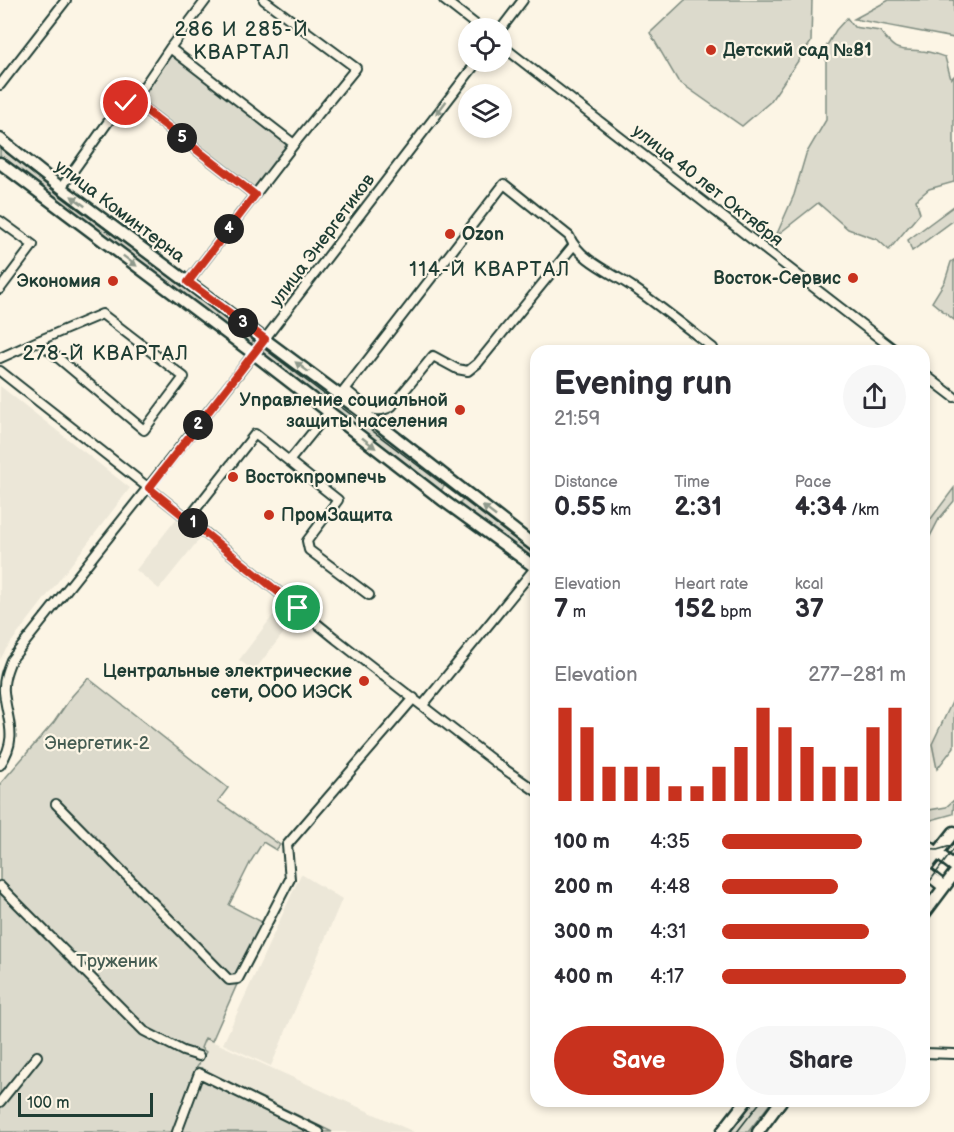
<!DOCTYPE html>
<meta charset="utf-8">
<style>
:root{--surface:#fff;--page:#f7f7f7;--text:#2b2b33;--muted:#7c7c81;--accent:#c8321e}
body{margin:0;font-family:"Balsamiq Sans",sans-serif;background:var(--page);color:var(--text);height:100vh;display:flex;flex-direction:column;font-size:22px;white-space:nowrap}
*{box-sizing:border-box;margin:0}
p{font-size:20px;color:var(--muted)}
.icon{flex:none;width:33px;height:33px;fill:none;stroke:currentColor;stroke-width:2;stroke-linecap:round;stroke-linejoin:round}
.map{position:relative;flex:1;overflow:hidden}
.panel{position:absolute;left:530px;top:345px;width:400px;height:762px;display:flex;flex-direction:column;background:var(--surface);border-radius:18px;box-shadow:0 3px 9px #0003}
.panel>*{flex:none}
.buttons{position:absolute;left:458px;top:18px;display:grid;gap:12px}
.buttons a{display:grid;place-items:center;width:54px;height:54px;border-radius:50%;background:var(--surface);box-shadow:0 3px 9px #0003;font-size:30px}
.scale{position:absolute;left:18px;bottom:15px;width:135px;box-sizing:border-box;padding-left:6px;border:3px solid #1f3d34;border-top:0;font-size:16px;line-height:21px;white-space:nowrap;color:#1f3d34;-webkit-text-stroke:4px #fcf5e5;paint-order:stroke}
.pin{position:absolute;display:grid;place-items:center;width:51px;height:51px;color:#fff;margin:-26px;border:3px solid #fff;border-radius:50%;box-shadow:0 2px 6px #0007}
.km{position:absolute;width:30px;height:30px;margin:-15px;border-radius:50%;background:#222;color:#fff;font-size:16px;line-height:30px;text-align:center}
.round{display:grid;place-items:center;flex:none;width:63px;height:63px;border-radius:32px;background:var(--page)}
.overview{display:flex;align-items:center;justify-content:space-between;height:102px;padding:0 24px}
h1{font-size:33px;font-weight:600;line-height:45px}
.figures{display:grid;grid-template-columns:repeat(3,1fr);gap:9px;height:102px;padding:6px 24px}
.figures div{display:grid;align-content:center}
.figures b{font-size:26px;font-weight:600}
.figures small{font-size:16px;font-weight:400}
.figures p{font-size:16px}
.chart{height:168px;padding:12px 24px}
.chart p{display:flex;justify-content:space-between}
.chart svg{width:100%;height:108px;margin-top:6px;stroke:var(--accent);stroke-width:6}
.button{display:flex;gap:12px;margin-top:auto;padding:12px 24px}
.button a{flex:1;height:69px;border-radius:36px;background:var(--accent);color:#fff;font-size:24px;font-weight:600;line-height:69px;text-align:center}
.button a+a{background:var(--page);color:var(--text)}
ul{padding:0 24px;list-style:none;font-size:20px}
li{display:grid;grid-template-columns:96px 72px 1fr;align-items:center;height:45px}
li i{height:15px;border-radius:8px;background:var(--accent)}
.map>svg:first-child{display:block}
</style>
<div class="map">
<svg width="954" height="1132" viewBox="0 0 954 1132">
<rect width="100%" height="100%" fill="#fcf5e5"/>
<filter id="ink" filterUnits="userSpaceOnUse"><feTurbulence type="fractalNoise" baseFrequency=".0167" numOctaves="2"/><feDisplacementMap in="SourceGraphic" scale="12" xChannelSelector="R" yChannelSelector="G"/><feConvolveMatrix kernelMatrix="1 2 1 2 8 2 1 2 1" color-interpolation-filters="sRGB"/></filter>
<g filter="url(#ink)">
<!-- built -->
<path fill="#ece7d8" d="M0,386L130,488L6,649L0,660Z
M177,518L201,537L159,589L136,570Z
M281,605L296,617L254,671L239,660Z
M301,874L342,899L271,1066L223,1044Z
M205,1038L414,1132H332L199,1067L201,1049Z"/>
<!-- green -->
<path fill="#dcdacc" stroke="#7e8c80" stroke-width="1.5" d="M685,0H812L811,42L770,102L742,126L678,81L650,33Z
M889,0H954V38L854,19Z
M847,18L854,27L880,31C896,53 898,49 921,51C929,51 938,55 945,57L951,79L954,76V182L929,189L916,200L920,213L889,250L878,240L848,229L818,203L776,236L794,195L806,154L826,120V47L836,30Z
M171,49L294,144L255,195L134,101Z
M0,145L255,339L248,347L0,158Z
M954,206V220L912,251L908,240Z
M954,260V320L932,302L945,281L951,262Z
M266,346L446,484L439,493L260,355Z
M954,488V501L939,519L924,548V528Z
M464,498L535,552V565L458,506Z
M88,678L228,788L218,801L280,845L276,850L263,842L251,861L229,905L264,923L212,1041L205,1038L201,1048L206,1052L196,1069L225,1080L332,1132H0V784L54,722L72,696Z
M954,698V747L937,769L932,744Z
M954,800L953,814L924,822V811L946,807Z
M752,1101H772L748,1132H728Z"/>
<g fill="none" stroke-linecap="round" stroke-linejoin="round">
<defs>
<path id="street" d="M444,0L480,28
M501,29L523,0
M501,45L896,351
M170,48L294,144
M0,85L66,0
M134,101L255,195
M61,188L118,108L134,101L170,48L206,0
M0,221L33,245L0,289
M188,282L294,144L356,68L264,0
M0,358L38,341L144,430L184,377L102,314L38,341
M0,371L188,519L336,639L500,766L536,791
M924,374L954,397
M346,390C362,402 372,418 392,406L433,356L457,369L468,371L478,363L573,246
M340,396L504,184L569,236C580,261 613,273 634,288C661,307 687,328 713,348L711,351
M290,460L329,412
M188,519L255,434L338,500L307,541L309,550L369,595
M423,705L535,568
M0,765C19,737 7,721 4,692C3,680 7,670 11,660L238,374L477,62
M56,804L229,980L238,979L290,879L287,845L414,698
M0,886L144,1031L183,1051L199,1056
M924,1053L954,1054
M0,1102L37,1056
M177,1132L199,1073L319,1132"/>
<path id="secondary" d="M0,139L61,188L377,423L536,547
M0,163L254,354L444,501L536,568
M924,843L954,866
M924,870L954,832
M924,871L944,887
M924,914L954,874
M722,1132L746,1101
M758,1132L781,1101"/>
</defs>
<!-- street casing -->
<use href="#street" stroke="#1f3d34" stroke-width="12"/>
<!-- secondary casing -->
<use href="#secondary" stroke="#1f3d34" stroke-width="15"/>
<!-- street -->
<use href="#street" stroke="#fcf5e5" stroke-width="8"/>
<!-- secondary -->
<use href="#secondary" stroke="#fcf5e5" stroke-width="10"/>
<!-- tram -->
<path stroke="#1f3d34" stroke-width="1.5" d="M0,148L536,555
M924,849L937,850L954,845
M924,865L926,876L925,888
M924,889L954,849
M737,1132L761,1101"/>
</g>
<!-- one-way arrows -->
<defs><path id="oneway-solid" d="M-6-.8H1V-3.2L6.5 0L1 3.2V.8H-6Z" transform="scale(1.5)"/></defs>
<g fill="#8e998c">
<use href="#oneway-solid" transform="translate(441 108) rotate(127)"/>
<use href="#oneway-solid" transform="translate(78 201) rotate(-144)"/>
<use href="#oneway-solid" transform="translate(130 261) rotate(37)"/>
<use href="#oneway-solid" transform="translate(302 367) rotate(-143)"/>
<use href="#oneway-solid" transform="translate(369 443) rotate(38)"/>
<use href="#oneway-solid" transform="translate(489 511) rotate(-142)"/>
</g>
</g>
<g fill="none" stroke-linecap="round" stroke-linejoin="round" filter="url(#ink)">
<defs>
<path id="route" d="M126,103L134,101L255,195L188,282L265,339L149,488L298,608"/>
</defs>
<!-- route casing -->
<use href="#route" stroke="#fff" stroke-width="12"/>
<!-- route -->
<use href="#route" stroke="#c8321e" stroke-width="8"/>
</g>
<!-- markers -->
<g fill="#c8321e" stroke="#fcf5e5" stroke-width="2">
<circle cx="711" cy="50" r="6"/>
<circle cx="450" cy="234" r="6"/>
<circle cx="853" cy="278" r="6"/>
<circle cx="113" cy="281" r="6"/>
<circle cx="460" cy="410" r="6"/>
<circle cx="233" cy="477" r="6"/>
<circle cx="269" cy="515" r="6"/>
<circle cx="364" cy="681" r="6"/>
</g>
<g text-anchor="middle" stroke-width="4.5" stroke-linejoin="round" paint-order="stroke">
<!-- poi labels -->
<g font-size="18" font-weight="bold" fill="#1f3d34" stroke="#fcf5e5" text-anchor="start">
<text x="723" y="56">Детский сад №81</text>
<text x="462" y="240">Ozon</text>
<text x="841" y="284" text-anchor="end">Восток-Сервис</text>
<text x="101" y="287" text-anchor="end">Экономия</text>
<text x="448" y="406" text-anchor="end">Управление социальной<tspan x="448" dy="21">защиты населения</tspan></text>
<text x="245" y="483">Востокпромпечь</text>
<text x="281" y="521">ПромЗащита</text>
<text x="352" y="677" text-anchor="end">Центральные электрические<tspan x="352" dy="21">сети, ООО ИЭСК</tspan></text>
</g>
<!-- street labels -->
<g font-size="18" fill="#1f3d34" stroke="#fcf5e5">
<text transform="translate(708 185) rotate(38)" y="6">улица 40 лет Октября</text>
<text transform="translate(120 211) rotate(37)" y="6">улица Коминтерна</text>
<text transform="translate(322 240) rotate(-53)" y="6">улица Энергетиков</text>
</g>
<!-- park labels -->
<g font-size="18" fill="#455c52" stroke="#fcf5e5">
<text x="97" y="749">Энергетик-2</text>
<text x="117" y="967">Труженик</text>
</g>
<!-- neighbourhood labels -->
<g font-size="20" letter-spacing="1.5" fill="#1f3d34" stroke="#fcf5e5">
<text x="242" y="36">286 И 285-Й<tspan x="242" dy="23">КВАРТАЛ</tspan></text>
<text x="490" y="276">114-Й КВАРТАЛ</text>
<text x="106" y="360">278-Й КВАРТАЛ</text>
</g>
</g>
</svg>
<div class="buttons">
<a><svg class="icon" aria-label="locate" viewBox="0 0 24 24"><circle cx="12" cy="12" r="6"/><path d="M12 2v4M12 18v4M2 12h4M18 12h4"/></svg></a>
<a><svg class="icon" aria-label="layers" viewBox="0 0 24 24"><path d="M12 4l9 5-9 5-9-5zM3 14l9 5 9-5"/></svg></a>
</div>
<div class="scale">100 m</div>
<div class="pin" style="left:298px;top:608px;background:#1e9e55"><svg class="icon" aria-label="arrive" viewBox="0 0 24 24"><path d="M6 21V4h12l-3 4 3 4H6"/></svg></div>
<div class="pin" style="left:126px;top:103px;background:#d93025"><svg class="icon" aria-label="check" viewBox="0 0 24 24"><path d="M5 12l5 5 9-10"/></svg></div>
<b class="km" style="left:193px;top:523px">1</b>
<b class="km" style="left:198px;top:425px">2</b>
<b class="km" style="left:243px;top:323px">3</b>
<b class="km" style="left:229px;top:229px">4</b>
<b class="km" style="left:182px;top:138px">5</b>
<section class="panel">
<div class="overview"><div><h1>Evening run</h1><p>21:59</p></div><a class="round"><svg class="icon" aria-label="share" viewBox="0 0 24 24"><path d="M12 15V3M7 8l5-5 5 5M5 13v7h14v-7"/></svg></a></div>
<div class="figures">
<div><p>Distance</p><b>0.55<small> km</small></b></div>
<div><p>Time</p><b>2:31</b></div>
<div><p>Pace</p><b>4:34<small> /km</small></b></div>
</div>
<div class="figures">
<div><p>Elevation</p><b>7<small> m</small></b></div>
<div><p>Heart rate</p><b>152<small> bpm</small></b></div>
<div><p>kcal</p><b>37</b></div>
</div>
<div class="chart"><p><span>Elevation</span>277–281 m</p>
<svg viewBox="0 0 160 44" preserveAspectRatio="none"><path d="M5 44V6M15 44V14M25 44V30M35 44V30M45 44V30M55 44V38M65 44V38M75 44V30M85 44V22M95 44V6M105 44V14M115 44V22M125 44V30M135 44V30M145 44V14M155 44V6"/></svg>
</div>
<ul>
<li><b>100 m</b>4:35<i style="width:76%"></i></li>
<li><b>200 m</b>4:48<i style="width:63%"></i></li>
<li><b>300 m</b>4:31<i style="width:80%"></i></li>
<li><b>400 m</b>4:17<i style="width:100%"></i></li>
</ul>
<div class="button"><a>Save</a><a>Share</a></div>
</section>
</div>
